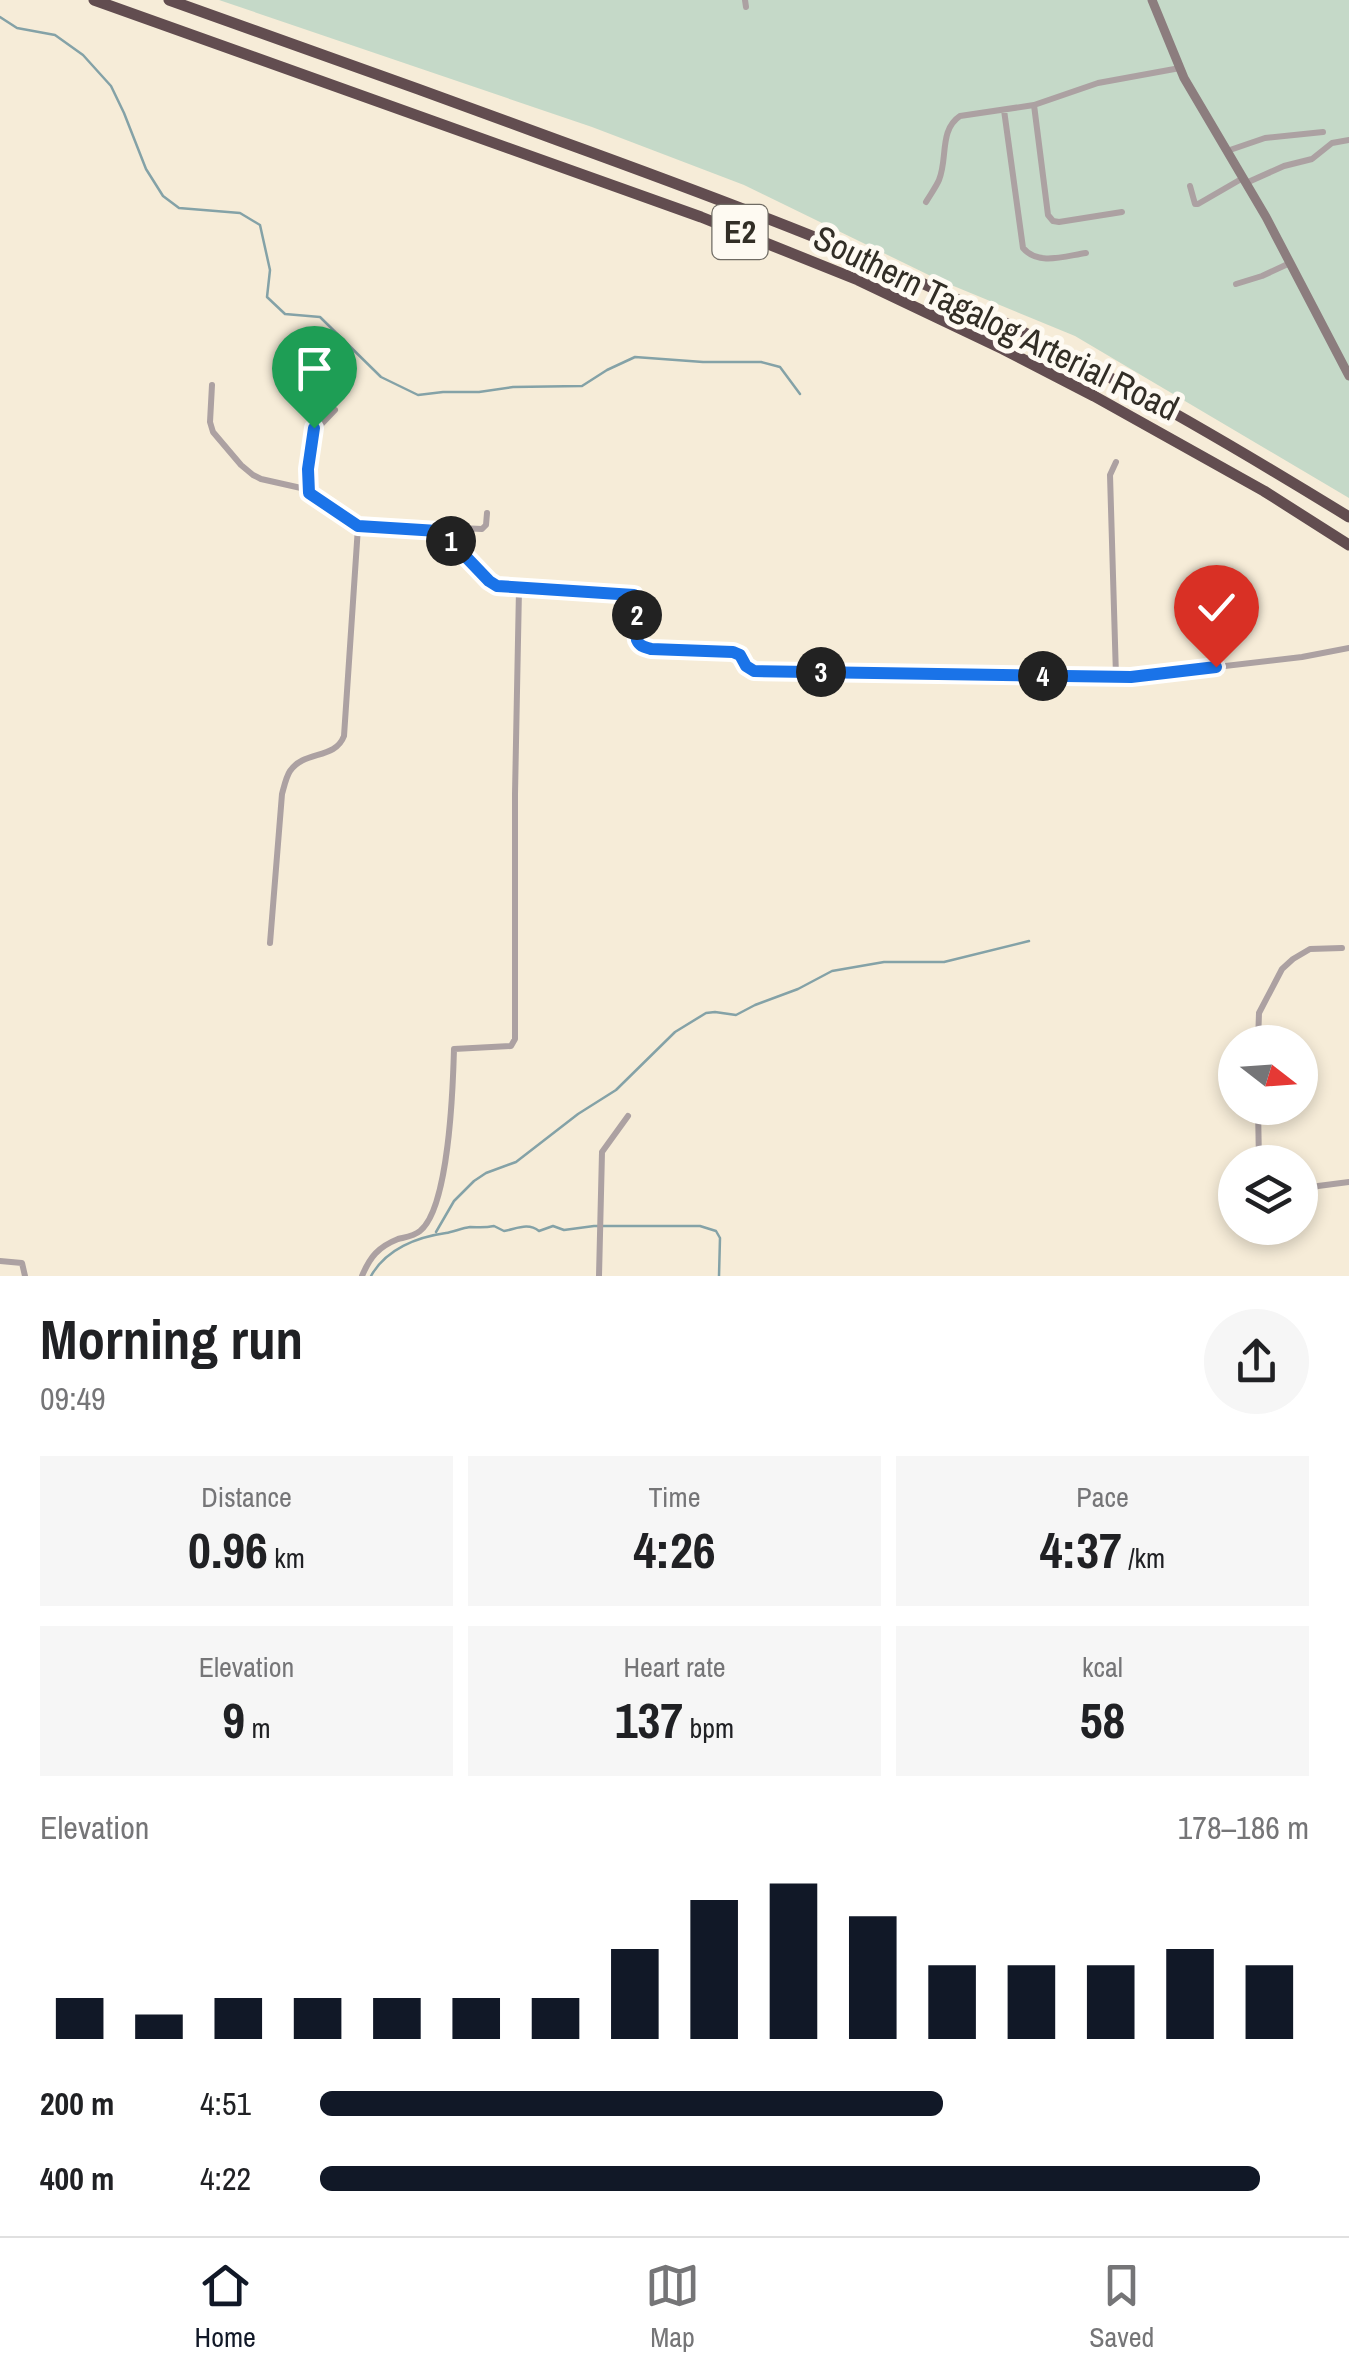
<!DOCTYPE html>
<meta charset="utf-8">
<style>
:root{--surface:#fff;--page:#f6f6f6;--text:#202124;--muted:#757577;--line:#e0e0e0;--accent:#111827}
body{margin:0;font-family:"Archivo Narrow",sans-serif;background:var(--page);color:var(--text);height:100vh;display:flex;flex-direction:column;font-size:38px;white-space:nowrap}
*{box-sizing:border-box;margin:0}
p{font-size:32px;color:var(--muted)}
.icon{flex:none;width:55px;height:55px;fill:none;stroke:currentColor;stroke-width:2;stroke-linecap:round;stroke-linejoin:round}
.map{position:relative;height:1276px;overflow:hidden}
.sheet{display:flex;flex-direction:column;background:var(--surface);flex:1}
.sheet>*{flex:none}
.needle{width:65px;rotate:107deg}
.controls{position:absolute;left:1218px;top:1025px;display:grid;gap:20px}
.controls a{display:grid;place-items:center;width:100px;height:100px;border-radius:50%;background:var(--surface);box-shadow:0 5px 15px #0003;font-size:50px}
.pin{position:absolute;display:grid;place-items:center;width:85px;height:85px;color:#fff;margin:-102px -42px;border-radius:50% 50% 50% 0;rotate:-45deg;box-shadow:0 0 10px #0007}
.pin .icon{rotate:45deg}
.km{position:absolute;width:50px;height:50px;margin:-25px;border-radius:50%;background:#222;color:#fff;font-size:28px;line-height:50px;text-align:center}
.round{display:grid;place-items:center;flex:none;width:105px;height:105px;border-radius:52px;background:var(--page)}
.headline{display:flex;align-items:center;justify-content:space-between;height:170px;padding:0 40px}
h1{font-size:55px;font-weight:700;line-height:75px}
.figures{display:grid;grid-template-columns:repeat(3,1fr);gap:15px;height:170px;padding:10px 40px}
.figures div{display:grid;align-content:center;border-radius:0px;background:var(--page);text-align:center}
.figures b{font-size:50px;font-weight:700}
.figures small{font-size:28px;font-weight:400}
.figures p{font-size:28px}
.chart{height:280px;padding:20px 40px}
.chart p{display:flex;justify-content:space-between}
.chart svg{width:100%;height:180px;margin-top:10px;stroke:var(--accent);stroke-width:6}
ul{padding:0 40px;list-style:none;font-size:32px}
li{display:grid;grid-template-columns:160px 120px 1fr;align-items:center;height:75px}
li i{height:25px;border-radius:12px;background:var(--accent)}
.tab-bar{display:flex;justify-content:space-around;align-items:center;height:140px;border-top:2px solid var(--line);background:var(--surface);font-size:28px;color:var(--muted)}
.tab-bar a{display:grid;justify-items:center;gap:5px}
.tab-bar .current{color:var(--accent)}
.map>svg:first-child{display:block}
</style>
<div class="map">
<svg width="1349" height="1276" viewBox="0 0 1349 1276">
<rect width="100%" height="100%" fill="#f6ecd8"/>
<!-- green -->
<path fill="#c5d9c8" d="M219,0H1349V498L1075,336L939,280L744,185L592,127Z"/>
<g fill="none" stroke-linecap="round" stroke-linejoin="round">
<!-- stream -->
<path stroke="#84a2a7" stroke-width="2.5" d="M0,17L17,28L55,35L83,55L111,86L124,113L146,169L163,196L179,208L240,213L260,225L270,270L267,297L285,314L320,317L381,377L418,395L443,392H479L513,387L582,386L607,370L635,357L703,362H761L780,367L800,394
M436,1232L454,1201L474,1181L486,1173L516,1162L578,1114L616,1090L675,1032L706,1013L715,1012L736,1015L755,1005L798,989L832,971L884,962H944L1029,941
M371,1276C386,1249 417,1237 446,1233C453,1232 462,1228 470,1227C479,1227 484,1228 494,1226L504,1231C516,1229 528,1222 539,1231L553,1226L564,1230L594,1226H700L716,1231L720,1238L719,1276"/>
<!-- minor -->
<path stroke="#aca1a2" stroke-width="6" d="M745,0L746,7
M1034,105L1048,215L1053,221L1059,222L1122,212
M1004,110L1023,248C1038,266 1065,256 1086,253
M1227,151L1265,138L1323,132
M1246,183L1284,166L1312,159L1332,143L1349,140
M1190,186L1195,204H1198L1243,178
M926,202C930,195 936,187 939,180C948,158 939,130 960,116L1034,105L1098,83L1180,68
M1236,284L1262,276L1290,263
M212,385L210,422L213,432L241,465L253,475L261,479L301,488L358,527L438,531L446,536L489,581L497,586L634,595C638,611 633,634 641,646L651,649L733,652L740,655L746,666L754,671L1131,677L1302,657L1349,648
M301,399L313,421L314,427L307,469L309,492
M315,431L335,410
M1116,462L1110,475L1116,676
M438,529V527L482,529L486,525L487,513
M270,943L282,794C284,787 286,777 290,771C304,750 335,760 344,736L358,527
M1258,1042L1259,1013L1282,969L1293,959L1310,949L1342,948
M1258,1108L1259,1162
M1300,1194L1318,1186L1349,1182
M0,1261L22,1263L25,1276
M362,1276C370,1257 378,1247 398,1239C406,1237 414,1236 420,1231C449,1208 453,1086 454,1049L511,1046L515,1039V794L519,589
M599,1276L602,1152L628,1116"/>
<!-- secondary -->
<path stroke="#8c7d7e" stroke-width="9" d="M1152,0L1184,78L1266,217L1349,376"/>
<!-- motorway -->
<path stroke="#624d50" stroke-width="11" d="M94,0L701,217L858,280L1003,349L1094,396L1264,491L1349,545
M169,0C300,46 430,93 560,141C662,178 763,215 863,257C1032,329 1193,421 1349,517"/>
</g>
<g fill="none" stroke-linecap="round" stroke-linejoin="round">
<defs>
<path id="route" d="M314,428L308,469L309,493L358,526L438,531L446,536L489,581L497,586L634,595C637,606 635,634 637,640C640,647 645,647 651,649L733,652L740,655L746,666L754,671L1131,677L1216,667"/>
</defs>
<!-- route casing -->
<use href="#route" stroke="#fff" stroke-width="20"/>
<!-- route -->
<use href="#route" stroke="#1a73e8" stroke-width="12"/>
</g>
<g text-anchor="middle" stroke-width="10" stroke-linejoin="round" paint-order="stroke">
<!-- shield labels -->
<rect fill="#fefaf2" stroke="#6f6b63" stroke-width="2.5" x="712.5" y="205" width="55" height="54" rx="8"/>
<g font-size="32" font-weight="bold" fill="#322e26">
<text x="740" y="243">E2</text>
</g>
<!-- street labels -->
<g font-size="35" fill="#322e26" stroke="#fefaf2">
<text transform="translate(996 323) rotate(26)" y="12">Southern Tagalog Arterial Road</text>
</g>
</g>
</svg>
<div class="controls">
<a><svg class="needle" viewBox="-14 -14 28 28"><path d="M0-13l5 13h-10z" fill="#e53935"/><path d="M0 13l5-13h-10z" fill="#757577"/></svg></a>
<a><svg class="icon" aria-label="layers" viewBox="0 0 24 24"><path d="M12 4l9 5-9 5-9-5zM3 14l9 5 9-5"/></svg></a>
</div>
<div class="pin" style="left:314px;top:428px;background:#1e9e55"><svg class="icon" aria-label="arrive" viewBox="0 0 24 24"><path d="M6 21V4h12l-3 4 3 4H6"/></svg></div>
<div class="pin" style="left:1216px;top:667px;background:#d93025"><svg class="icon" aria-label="check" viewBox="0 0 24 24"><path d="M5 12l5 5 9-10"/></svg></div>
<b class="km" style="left:451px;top:541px">1</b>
<b class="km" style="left:637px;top:615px">2</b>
<b class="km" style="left:821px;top:672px">3</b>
<b class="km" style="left:1043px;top:676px">4</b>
</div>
<section class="sheet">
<div class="headline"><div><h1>Morning run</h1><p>09:49</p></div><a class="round"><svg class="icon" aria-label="share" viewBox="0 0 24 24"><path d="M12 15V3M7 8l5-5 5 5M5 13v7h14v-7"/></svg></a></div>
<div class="figures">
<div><p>Distance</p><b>0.96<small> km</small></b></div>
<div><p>Time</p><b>4:26</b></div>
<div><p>Pace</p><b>4:37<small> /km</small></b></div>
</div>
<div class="figures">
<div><p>Elevation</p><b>9<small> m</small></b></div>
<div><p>Heart rate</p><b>137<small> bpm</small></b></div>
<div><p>kcal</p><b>58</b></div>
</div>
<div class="chart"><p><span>Elevation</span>178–186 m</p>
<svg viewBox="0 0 160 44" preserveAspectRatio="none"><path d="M5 44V34M15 44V38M25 44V34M35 44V34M45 44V34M55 44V34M65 44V34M75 44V22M85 44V10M95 44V6M105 44V14M115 44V26M125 44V26M135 44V26M145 44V22M155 44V26"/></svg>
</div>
<ul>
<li><b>200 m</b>4:51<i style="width:63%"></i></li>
<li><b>400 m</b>4:22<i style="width:95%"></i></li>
</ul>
</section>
<nav class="tab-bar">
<a class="current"><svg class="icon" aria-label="home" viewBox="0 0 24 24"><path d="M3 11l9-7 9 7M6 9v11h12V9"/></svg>Home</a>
<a><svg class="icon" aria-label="map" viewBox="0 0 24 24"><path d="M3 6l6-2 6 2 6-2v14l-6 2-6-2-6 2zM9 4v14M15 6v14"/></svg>Map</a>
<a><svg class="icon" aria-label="saved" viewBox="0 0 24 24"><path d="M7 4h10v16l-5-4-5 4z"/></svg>Saved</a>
</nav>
